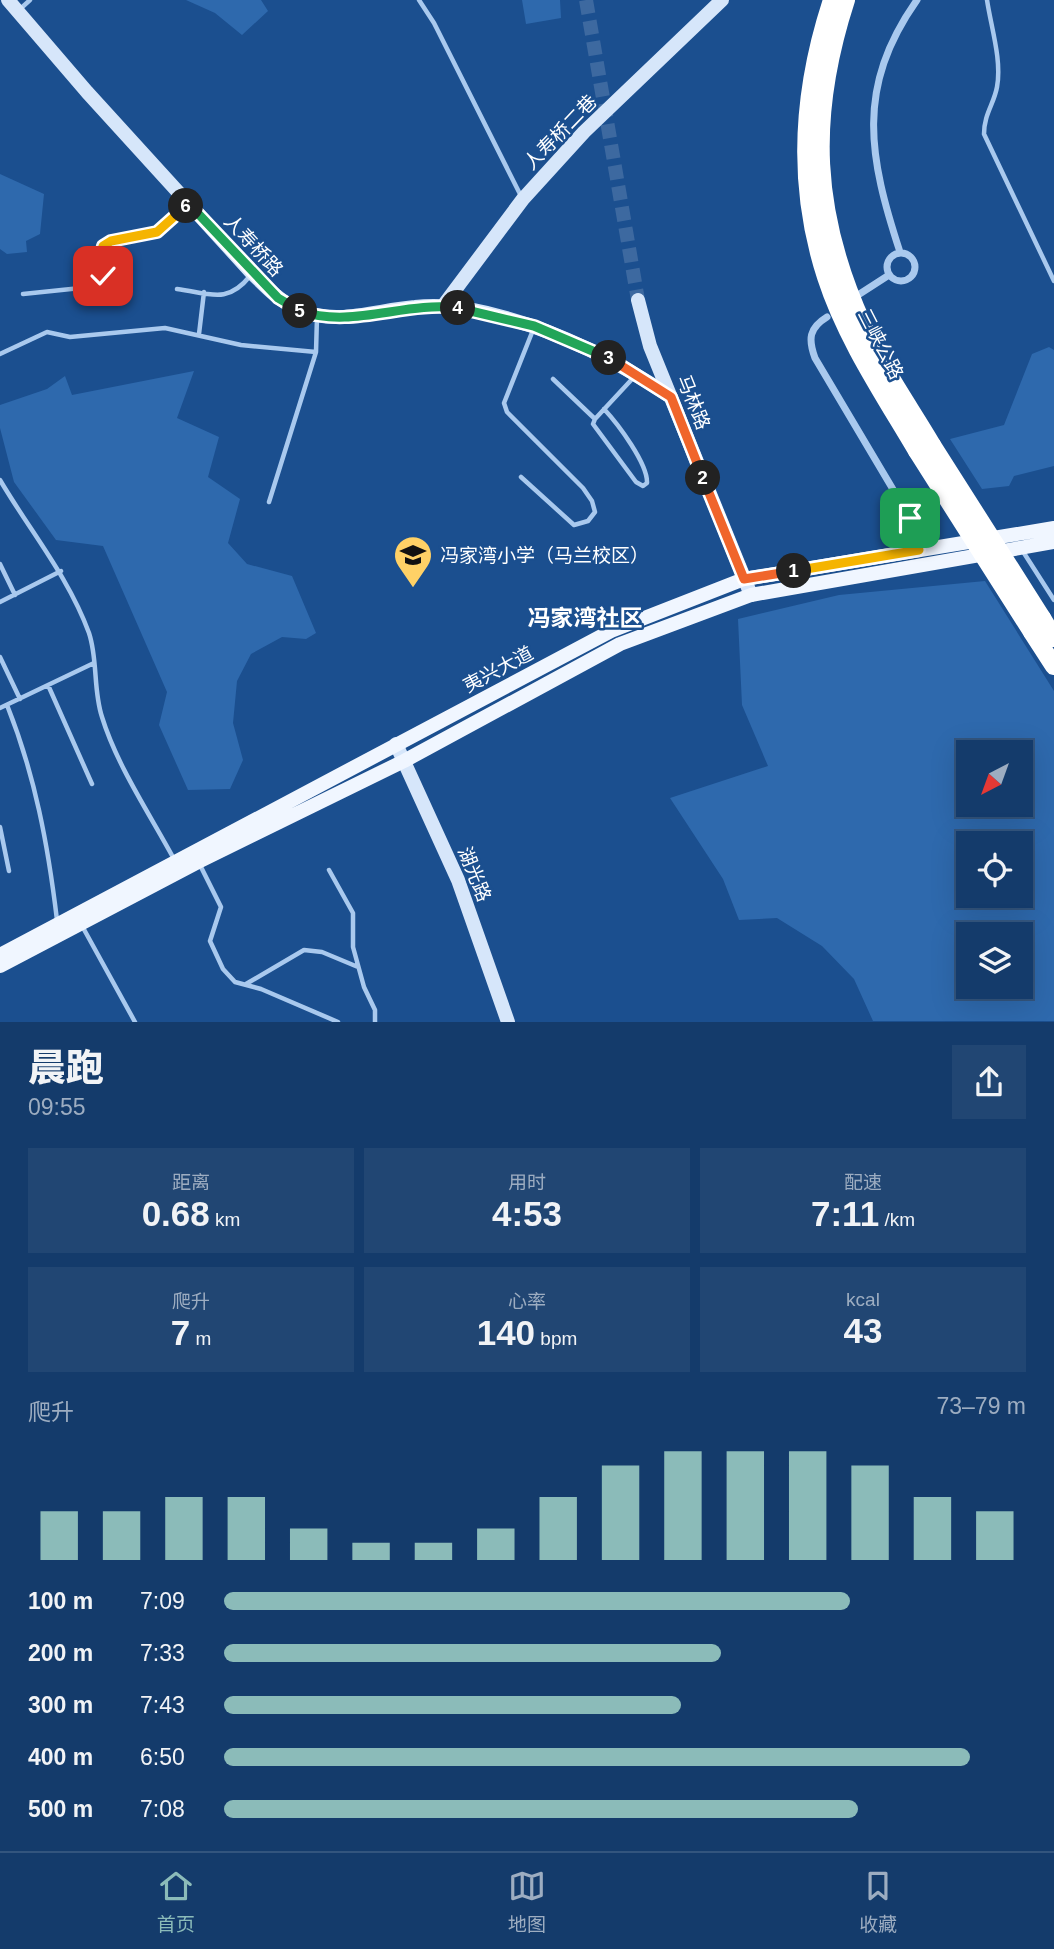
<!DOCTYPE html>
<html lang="zh">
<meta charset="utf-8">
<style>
:root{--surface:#143b6b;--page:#214673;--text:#f1f3f6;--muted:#9dadc1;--line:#33557e;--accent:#8bbbb9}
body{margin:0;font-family:Helvetica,"Noto Sans SC",sans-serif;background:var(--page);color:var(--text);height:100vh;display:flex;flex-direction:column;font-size:26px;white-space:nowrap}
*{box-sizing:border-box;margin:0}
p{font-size:23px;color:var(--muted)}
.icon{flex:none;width:38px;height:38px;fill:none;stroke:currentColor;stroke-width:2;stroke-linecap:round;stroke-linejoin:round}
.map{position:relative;height:1022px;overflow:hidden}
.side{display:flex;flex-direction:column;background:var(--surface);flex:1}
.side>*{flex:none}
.needle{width:46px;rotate:221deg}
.buttons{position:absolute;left:956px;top:740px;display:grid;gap:14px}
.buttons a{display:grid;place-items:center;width:77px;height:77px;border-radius:0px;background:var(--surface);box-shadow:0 7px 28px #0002,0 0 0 2px var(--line);font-size:35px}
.pin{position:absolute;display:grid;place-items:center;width:60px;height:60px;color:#fff;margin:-30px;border-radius:14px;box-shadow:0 4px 10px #0006}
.km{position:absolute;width:35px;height:35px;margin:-18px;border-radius:50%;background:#222;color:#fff;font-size:19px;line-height:35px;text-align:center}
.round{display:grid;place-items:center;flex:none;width:74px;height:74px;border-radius:0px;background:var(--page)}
.summary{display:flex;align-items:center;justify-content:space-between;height:119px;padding:0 28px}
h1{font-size:38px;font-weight:800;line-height:52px}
.figures{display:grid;grid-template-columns:repeat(3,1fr);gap:10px;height:119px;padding:7px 28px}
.figures div{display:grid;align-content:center;border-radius:0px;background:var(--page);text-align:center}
.figures b{font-size:35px;font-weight:800}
.figures small{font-size:19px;font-weight:400}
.figures p{font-size:19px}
.chart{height:196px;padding:14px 28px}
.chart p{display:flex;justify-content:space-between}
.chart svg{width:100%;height:126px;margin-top:7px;stroke:var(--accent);stroke-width:6}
ul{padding:0 28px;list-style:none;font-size:23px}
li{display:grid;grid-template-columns:112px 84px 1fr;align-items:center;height:52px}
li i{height:18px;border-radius:9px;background:var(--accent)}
.tab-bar{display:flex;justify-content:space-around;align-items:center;height:98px;border-top:2px solid var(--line);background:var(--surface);font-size:19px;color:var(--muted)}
.tab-bar a{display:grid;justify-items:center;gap:4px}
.tab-bar .on{color:var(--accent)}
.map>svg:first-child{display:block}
</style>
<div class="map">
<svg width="1054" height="1022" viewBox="0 0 1054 1022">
<rect width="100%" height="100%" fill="#1b4f8f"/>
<!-- green -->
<path fill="#2e69ad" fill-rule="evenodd" d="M186,0H261L268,11L242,35L215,13Z
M522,0H560L561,18L526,24Z
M0,174L44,194L40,234L26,241L27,252L7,254L0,249Z
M1049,347L1054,350V466L1014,476L1009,486L982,489L950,439L1004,425L1032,354Z
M194,371L177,418L219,437L208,477L240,499L228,543L247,564L292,576L316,633L306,639L282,637L251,654L237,681L233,723L243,760L230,789L188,790L159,725L167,692L103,546L56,540L14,482L0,428V405L47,389L65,376L72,395Z
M985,581L1054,691V1021H873L854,979L822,946L777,918L739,920L723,879L670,798L768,766L742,705L738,619L839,595ZM968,752H1020V805H968ZM968,844H1020V896H968ZM968,934H1020V987H968Z"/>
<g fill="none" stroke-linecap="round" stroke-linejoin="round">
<!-- secondary-tunnel -->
<path stroke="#3d69a0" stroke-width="14" stroke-dasharray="14 7" stroke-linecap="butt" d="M586,0L638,300"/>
<!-- lane -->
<path stroke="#a9c9ee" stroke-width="4.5" d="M419,0L434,23L521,196
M987,0C991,27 1002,60 997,87C994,104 984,114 984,134L1054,281
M19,10L30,0
M177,289C209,293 227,305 250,276
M23,294L100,286L104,280L100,258L103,246L111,241L157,232L186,207
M199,334L204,292
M0,354L47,332L70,337L165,328L241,345L316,352
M553,379L595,419
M604,409C618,424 648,464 647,483L643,486L636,482L593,424L595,419L634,377
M521,477L574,525L588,521L595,512L592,501L583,488L507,412L504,403L533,330
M0,480C30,531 68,576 89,633C98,660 93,690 102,717C117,766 151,816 175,861
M269,502L316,352L317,317
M1022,550L1054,600
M0,564L15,595
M0,602L61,571
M0,657L20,699
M48,685L92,784
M7,705C35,775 48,845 57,920
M0,708L94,663
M0,827L9,871
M199,863L221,907L210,941L223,969L235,982L261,989L338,1022
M329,870L353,913V947L364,987L375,1010V1022
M81,924L135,1022
M246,984L304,950L322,952L358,967"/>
<!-- street -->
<path stroke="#a9c9ee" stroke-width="7" d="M900,252C869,157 855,88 917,0
M887 267a14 14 0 1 1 28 0a14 14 0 1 1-28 0Z
M858,295L889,275
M827,317C809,328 808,339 815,358L910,518L919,550"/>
<!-- secondary -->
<path stroke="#d6e6fa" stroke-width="14" d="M8,0L87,92L250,271C265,286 280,302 299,310C337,326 376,310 415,307C432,305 450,306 468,309C543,323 609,355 671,397
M638,300L650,346L751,595
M443,306L523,199L584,132L722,0
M396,744L458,880L508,1022"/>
<!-- primary -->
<path stroke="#f0f6ff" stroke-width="14" d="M0,955L611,631L744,579L1054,528
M0,966L198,862L404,761L620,644L751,595L1054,542"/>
<!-- highway -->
<path stroke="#fff" stroke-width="18" d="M832,0C802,91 796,185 826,277C846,339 884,395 917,451
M846,0C808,117 812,213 863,325C881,367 909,406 932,445
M1042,618L1054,638
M1032,632L1054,666"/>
<!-- highway-bridge -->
<path stroke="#fff" stroke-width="18" d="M932,445L1042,618
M917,451L1032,632"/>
</g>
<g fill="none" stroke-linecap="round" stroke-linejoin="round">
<defs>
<path id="split-1" d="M794,571L919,550L910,518"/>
<path id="split-2" d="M703,478L744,579L794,571"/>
<path id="split-3" d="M609,358L671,397L703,478"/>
<path id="split-4" d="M458,308L534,326L609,358"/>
<path id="split-5" d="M300,311C352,329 405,301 458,308"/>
<path id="split-6" d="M186,206L189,204L278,298L300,311"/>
<path id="split-7" d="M103,276L100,258L103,246L111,241L157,232L186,206"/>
</defs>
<!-- split-1 casing -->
<use href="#split-1" stroke="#fff" stroke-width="14"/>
<!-- split-2 casing -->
<use href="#split-2" stroke="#fff" stroke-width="14"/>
<!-- split-3 casing -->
<use href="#split-3" stroke="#fff" stroke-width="14"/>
<!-- split-4 casing -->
<use href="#split-4" stroke="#fff" stroke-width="14"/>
<!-- split-5 casing -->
<use href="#split-5" stroke="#fff" stroke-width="14"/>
<!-- split-6 casing -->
<use href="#split-6" stroke="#fff" stroke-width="14"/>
<!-- split-7 casing -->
<use href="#split-7" stroke="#fff" stroke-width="14"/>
<!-- split-1 -->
<use href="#split-1" stroke="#f5b400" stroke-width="9"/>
<!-- split-2 -->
<use href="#split-2" stroke="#f0652b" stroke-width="9"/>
<!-- split-3 -->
<use href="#split-3" stroke="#f0652b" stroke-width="9"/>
<!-- split-4 -->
<use href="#split-4" stroke="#22a559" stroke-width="9"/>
<!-- split-5 -->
<use href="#split-5" stroke="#22a559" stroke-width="9"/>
<!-- split-6 -->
<use href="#split-6" stroke="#22a559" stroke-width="9"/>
<!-- split-7 -->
<use href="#split-7" stroke="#f5b400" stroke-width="9"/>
</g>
<!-- icons -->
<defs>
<symbol id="school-pin" viewBox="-11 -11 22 30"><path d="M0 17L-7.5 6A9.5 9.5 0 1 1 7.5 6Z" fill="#ffd166" stroke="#1b4f8f"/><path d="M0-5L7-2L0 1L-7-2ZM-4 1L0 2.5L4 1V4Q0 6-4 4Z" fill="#111"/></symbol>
</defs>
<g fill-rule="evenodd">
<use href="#school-pin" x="391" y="533" width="44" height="60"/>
</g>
<g text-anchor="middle" stroke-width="5" stroke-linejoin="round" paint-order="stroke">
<!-- street labels -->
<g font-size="19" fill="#fff" stroke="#1b4f8f">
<text transform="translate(560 132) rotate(-46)" y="7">人寿桥二巷</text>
<text transform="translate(254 245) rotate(47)" y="7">人寿桥路</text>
<text transform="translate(881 344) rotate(63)" y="7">三峡公路</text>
<text transform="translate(694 402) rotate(68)" y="7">马林路</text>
<text transform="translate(498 669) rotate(-28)" y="7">夷兴大道</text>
<text transform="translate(475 874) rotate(68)" y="7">湖光路</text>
</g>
<!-- poi labels -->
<g font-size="19" fill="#fff" stroke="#1b4f8f" text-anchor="start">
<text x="440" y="562">冯家湾小学（马兰校区）</text>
</g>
<!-- quarter labels -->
<g font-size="23" font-weight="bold" fill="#fff" stroke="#1b4f8f">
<text x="585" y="626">冯家湾社区</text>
</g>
</g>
</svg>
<div class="buttons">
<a><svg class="needle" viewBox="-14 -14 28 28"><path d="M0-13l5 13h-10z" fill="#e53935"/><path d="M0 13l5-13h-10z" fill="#9dadc1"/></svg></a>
<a><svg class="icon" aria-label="locate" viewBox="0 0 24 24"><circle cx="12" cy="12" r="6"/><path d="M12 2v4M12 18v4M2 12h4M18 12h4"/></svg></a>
<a><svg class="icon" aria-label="layers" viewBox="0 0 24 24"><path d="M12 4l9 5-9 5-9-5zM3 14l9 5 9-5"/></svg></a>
</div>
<div class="pin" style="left:910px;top:518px;background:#1e9e55"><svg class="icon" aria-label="arrive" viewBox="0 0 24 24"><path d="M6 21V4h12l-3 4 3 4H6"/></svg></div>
<div class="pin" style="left:103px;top:276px;background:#d93025"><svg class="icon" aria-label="check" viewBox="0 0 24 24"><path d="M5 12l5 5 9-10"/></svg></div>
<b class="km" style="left:794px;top:571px">1</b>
<b class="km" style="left:703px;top:478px">2</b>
<b class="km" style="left:609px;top:358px">3</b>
<b class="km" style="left:458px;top:308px">4</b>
<b class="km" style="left:300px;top:311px">5</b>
<b class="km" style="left:186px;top:206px">6</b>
</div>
<section class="side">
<div class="summary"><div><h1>晨跑</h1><p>09:55</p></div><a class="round"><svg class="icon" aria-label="share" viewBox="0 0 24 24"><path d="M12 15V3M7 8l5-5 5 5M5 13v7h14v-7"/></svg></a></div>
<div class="figures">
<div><p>距离</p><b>0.68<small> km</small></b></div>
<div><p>用时</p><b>4:53</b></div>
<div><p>配速</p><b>7:11<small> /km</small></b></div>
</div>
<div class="figures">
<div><p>爬升</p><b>7<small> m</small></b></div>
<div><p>心率</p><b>140<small> bpm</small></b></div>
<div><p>kcal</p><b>43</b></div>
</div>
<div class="chart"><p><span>爬升</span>73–79 m</p>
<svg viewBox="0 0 160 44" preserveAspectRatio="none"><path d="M5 44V27M15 44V27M25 44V22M35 44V22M45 44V33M55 44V38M65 44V38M75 44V33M85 44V22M95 44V11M105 44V6M115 44V6M125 44V6M135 44V11M145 44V22M155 44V27"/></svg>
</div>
<ul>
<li><b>100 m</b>7:09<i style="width:78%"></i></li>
<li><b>200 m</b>7:33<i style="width:62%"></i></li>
<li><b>300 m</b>7:43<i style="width:57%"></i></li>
<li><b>400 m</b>6:50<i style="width:93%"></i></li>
<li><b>500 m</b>7:08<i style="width:79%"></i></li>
</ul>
</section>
<nav class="tab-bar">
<a class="on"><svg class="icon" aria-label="home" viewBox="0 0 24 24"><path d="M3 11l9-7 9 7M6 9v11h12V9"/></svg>首页</a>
<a><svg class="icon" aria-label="map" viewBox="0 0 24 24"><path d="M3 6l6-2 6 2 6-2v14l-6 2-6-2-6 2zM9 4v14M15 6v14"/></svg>地图</a>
<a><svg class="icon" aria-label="saved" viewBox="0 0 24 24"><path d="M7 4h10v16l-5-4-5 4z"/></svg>收藏</a>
</nav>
